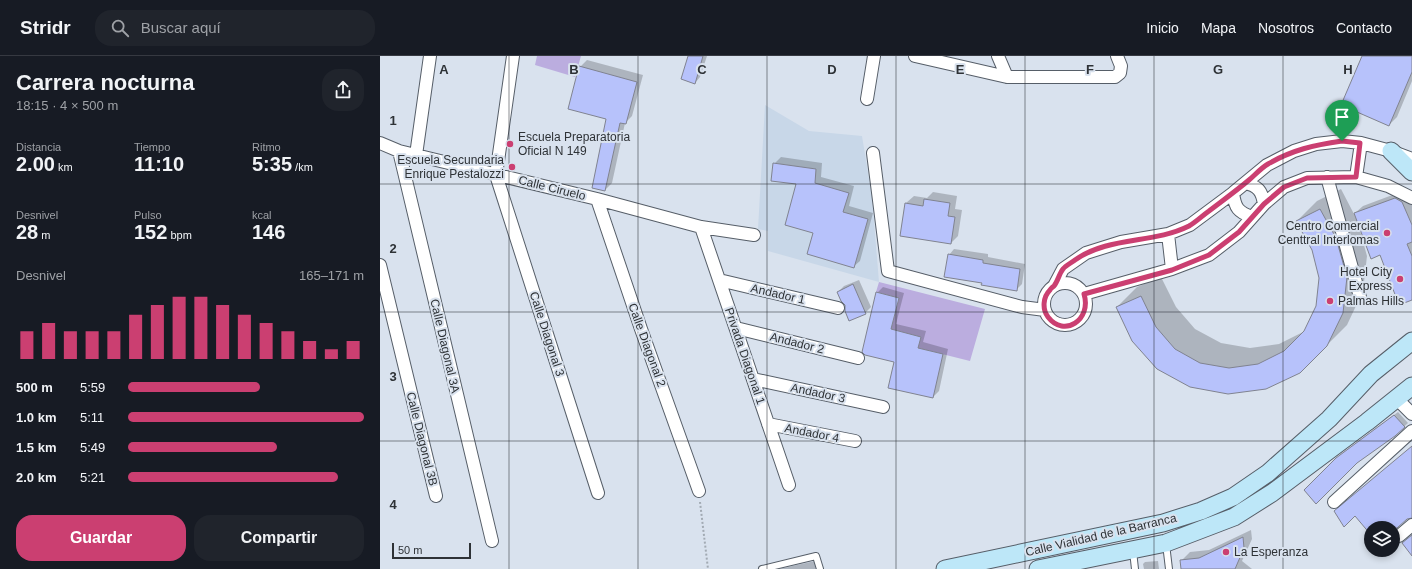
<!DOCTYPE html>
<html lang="es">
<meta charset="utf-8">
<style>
:root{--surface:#171b24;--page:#20242c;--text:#f1f3f6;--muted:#9ea1a6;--line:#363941;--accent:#cb3f71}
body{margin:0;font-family:Helvetica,sans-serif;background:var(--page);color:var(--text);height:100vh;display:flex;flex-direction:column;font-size:15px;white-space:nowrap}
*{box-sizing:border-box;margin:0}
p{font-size:13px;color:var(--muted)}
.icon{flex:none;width:22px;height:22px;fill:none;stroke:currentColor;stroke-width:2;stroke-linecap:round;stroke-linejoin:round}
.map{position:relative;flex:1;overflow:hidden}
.side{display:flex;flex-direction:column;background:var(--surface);width:380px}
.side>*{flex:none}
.controls{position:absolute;left:984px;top:465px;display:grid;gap:8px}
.controls a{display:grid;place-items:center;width:36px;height:36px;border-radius:50%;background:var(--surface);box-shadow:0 2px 6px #0003;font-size:20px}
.scale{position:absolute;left:12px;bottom:10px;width:79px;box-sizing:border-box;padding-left:4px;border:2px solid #2e3236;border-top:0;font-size:11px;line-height:14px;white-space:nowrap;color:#2e3236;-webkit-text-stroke:3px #d9e2ee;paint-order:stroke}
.pin{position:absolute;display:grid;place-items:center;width:34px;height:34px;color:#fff;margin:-41px -17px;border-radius:50% 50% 50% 0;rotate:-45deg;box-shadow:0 0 4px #0007}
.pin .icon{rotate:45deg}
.round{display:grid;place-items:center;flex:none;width:42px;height:42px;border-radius:16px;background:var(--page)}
.headline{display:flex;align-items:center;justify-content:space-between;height:68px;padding:0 16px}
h1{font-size:22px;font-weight:600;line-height:30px}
.metrics{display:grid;grid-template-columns:repeat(3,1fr);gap:6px;height:68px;padding:4px 16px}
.metrics div{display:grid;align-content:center}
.metrics b{font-size:20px;font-weight:600}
.metrics small{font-size:11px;font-weight:400}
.metrics p{font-size:11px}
.chart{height:112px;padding:8px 16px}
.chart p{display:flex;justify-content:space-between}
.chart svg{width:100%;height:72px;margin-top:4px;stroke:var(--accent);stroke-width:6}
.cta{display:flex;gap:8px;margin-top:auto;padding:8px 16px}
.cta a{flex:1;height:46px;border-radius:16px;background:var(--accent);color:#fff;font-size:16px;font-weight:600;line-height:46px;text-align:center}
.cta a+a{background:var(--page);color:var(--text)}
ul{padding:0 16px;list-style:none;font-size:13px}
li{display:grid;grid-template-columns:64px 48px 1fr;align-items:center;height:30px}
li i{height:10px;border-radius:5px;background:var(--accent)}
header{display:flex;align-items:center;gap:24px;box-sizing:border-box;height:56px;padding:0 20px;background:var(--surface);border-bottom:1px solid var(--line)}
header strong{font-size:19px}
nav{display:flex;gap:22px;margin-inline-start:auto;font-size:14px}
.search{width:280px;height:36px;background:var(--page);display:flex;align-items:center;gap:10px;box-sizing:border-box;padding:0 14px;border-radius:16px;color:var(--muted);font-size:15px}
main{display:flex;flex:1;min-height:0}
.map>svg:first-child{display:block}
</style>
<header>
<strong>Stridr</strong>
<div class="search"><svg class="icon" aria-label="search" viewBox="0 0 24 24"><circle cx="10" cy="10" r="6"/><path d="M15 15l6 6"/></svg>Buscar aquí</div>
<nav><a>Inicio</a><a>Mapa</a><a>Nosotros</a><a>Contacto</a></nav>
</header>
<main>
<section class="side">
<div class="headline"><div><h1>Carrera nocturna</h1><p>18:15 · 4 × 500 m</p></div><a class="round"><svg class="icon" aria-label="share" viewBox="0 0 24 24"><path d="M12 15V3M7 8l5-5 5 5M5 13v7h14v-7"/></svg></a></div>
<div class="metrics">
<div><p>Distancia</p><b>2.00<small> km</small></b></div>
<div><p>Tiempo</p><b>11:10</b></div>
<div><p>Ritmo</p><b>5:35<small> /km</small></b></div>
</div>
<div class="metrics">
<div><p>Desnivel</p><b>28<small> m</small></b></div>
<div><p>Pulso</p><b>152<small> bpm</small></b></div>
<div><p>kcal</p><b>146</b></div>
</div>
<div class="chart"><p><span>Desnivel</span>165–171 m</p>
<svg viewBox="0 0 160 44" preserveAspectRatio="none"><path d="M5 44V27M15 44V22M25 44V27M35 44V27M45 44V27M55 44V17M65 44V11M75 44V6M85 44V6M95 44V11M105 44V17M115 44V22M125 44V27M135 44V33M145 44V38M155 44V33"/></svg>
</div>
<ul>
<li><b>500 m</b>5:59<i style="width:56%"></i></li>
<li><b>1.0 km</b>5:11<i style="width:100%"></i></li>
<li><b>1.5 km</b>5:49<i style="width:63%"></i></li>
<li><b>2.0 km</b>5:21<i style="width:89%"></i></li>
</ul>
<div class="cta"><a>Guardar</a><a>Compartir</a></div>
</section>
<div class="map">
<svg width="1032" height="513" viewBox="0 0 1032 513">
<rect width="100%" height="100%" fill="#d9e2ee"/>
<!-- built -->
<path fill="#c8d7e8" d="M385,49L429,75L482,80L492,141L499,226L388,195V175L378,173Z"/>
<!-- green -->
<path fill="#bbaddf" d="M157,0H201L195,21L155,9Z
M499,226L605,253L590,305L538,292L540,281L511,273L519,242L496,236Z"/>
<!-- shadow -->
<path fill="#0003" d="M309,0H327L320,21L315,27Z
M983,0H1032V25L1017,61L1009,69Z
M207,4L263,19L252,60L245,67L232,127L225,134L228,62L200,11Z
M401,101L442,107L441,121L474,130L469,150L493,157L480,205L473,211L434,176L418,127L394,108Z
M961,133L974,158L983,150L1023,135L1032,144V242L980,170L979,171L987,200L983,235L967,269L920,316L848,337L737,251L757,231L781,221L796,251L815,273L841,287L870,292L899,288L925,275L937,250L940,222L933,194L917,165L937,145Z
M553,136L577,140L575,153L582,154L578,180L571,187L526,147L534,140L547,142Z
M574,193L608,198V201L645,208L642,228L636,234L569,199Z
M479,224L491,251L485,257L458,236L464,230Z
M503,231L524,237L516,268L546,275L543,286L568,293L559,335L553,341L515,305L497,237Z
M1018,356L1028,367L1014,380L926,434L961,398Z
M871,474L872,483L862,505L872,513H802L801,505L810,496L829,494Z
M435,505L438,513H399Z
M778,505L779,513H764L763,508L765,506Z"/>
<!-- building -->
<path fill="#b7c2fb" stroke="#808390" d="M308,0H323L315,28L301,23Z
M982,0H1032V16L1009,70L961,49Z
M199,10L257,26L246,68L240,67L225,135L212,132L226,63L188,53Z
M393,107L436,113L435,127L469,137L463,156L488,163L474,212L427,198L433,177L405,169L416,128L391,125Z
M1015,142L1022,146L1032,169V186L1027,188L1032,200V244L1019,249L1000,199L991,203L974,157Z
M544,143L570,147L568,160L575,161L571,188L520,180L525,147L543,150Z
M940,153L956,182L967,221L963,257L947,290L920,317L886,333L848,338L810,331L777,313L752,285L736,251L761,240L776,271L795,293L820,307L849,312L878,308L904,295L924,275L936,250L939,222L932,194L916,165Z
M568,198L603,204V207L640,213L637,235L601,229L602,227L564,221Z
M473,228L486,258L469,265L465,255V249L461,245L457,236Z
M496,236L519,242L511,273L541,281L538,292L563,298L553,342L508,332L514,306L485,299L482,296Z
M1014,359L1025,371L1015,380L977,407L936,448L924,434L956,402Z
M1032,390V462L1027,463L1017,472H991V479L975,460L964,471L954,455Z
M1032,479V500L1022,487Z
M863,481L864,492L855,513H801L800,504L819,502Z"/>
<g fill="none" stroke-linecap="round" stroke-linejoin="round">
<defs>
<path id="service" d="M786,488L789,513
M753,495L755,513
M382,513L436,500L440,513"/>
<path id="minor" d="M133,0L116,119L218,437
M535,0L627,21H735L740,17L741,10L737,0
M618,0L627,21
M487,43L494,0
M0,87L19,95L217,143L321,171L374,179
M19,95L112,485
M493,97L508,215L642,251L665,254
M36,99L50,0
M947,121L980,241
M976,121L981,87
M865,127C878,130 882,135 884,148
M853,137C855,152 858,156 872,161
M217,143L261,273L319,435
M321,171L409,429
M788,178L792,213
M0,209L56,440
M339,224L458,252
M664 248a21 21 0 1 1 42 0a21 21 0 1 1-42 0Z
M674,230L683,213L706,197L741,186L788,178L810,169L853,137L887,109L914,95L936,88L962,85L981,87L1011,95L1032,103
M704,238L792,213L829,199L859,176L884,148L904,131L927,122L976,121L1008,130L1032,142
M356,272L478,302
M373,323L503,351
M1016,342L1032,358
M388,368L475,385
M954,446L1032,375
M1019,480L1032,469"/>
<path id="secondary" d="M1011,95L1032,116
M565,513L783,467L821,455L853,441L888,417L949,363L991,318L1032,285
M658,513L786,487L854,461L892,437L987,366L1032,330"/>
</defs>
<!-- service casing -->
<use href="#service" stroke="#565e68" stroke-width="8"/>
<!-- minor casing -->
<use href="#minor" stroke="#565e68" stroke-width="14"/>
<!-- secondary casing -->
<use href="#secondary" stroke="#565e68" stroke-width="19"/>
<!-- path -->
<path stroke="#a2aab3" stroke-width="2" stroke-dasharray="2 2" stroke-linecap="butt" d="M320,446L328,513"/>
<!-- service -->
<use href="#service" stroke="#fff" stroke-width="6"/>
<!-- minor -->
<use href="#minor" stroke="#fff" stroke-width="12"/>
<!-- secondary -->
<use href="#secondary" stroke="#bde7f8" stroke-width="17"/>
</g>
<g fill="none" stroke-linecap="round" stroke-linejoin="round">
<defs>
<path id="route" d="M962,85L980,87L976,121L927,122L904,131L884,148L859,176L829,199L792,214L704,238C712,264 684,282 668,261C662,253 663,241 670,234C670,233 674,230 674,230C678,225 679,218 683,213C685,210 691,207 695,204C729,180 773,188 809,170C816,166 822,160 829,155C842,145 856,135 869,124C875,119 881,112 888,108C912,94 934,89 962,85Z"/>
</defs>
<!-- route casing -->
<use href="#route" stroke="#fff" stroke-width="8"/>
<!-- route -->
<use href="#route" stroke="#cb3f71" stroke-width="5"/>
</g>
<!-- grid -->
<path fill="none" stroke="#2e3236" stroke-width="1" stroke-opacity="0.55" d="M129,0V513M258,0V513M387,0V513M516,0V513M645,0V513M774,0V513M903,0V513M0,128H1032M0,256H1032M0,385H1032"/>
<!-- markers -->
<g fill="#cb3f71" stroke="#d9e2ee" stroke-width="1.5">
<circle cx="130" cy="88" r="4"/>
<circle cx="132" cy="111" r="4"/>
<circle cx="1007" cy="177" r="4"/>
<circle cx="1020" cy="223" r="4"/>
<circle cx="950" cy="245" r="4"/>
<circle cx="846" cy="496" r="4"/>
</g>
<g text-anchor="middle" stroke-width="4" stroke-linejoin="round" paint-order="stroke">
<!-- poi labels -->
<g font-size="12" fill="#2e3236" stroke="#d9e2ee" text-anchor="start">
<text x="138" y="85">Escuela Preparatoria<tspan x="138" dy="14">Oficial N 149</tspan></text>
<text x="124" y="108" text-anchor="end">Escuela Secundaria<tspan x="124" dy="14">Enrique Pestalozzi</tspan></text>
<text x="999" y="174" text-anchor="end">Centro Comercial<tspan x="999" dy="14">Centtral Interlomas</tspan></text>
<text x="1012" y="220" text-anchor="end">Hotel City<tspan x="1012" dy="14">Express</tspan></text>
<text x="958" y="249">Palmas Hills</text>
<text x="854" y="500">La Esperanza</text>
</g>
<!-- street labels -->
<g font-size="12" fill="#2e3236" stroke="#d9e2ee">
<text transform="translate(172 132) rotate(14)" y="4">Calle Ciruelo</text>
<text transform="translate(398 238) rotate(13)" y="4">Andador 1</text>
<text transform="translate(167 278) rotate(72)" y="4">Calle Diagonal 3</text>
<text transform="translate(417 287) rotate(14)" y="4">Andador 2</text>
<text transform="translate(267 289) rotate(70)" y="4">Calle Diagonal 2</text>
<text transform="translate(65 290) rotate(77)" y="4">Calle Diagonal 3A</text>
<text transform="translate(365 300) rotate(71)" y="4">Privada Diagonal 1</text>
<text transform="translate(438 337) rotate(12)" y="4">Andador 3</text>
<text transform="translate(432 377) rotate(11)" y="4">Andador 4</text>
<text transform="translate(42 383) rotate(76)" y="4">Calle Diagonal 3B</text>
<text transform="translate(721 479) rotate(-13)" y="4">Calle Vialidad de la Barranca</text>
</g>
</g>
<g font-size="13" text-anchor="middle" font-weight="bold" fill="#2e3236" stroke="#d9e2ee" stroke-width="4" stroke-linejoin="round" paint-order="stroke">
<text x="64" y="18">A</text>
<text x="194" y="18">B</text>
<text x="322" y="18">C</text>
<text x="452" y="18">D</text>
<text x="580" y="18">E</text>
<text x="710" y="18">F</text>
<text x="838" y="18">G</text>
<text x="968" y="18">H</text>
<text x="13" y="69">1</text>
<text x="13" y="197">2</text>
<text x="13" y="325">3</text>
<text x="13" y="453">4</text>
</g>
</svg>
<div class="controls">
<a><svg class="icon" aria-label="layers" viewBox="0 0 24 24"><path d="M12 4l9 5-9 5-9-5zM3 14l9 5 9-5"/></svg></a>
</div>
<div class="scale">50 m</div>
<div class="pin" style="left:962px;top:85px;background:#1e9e55"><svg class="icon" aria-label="arrive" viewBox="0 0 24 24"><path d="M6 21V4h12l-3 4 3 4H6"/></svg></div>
</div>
</main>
